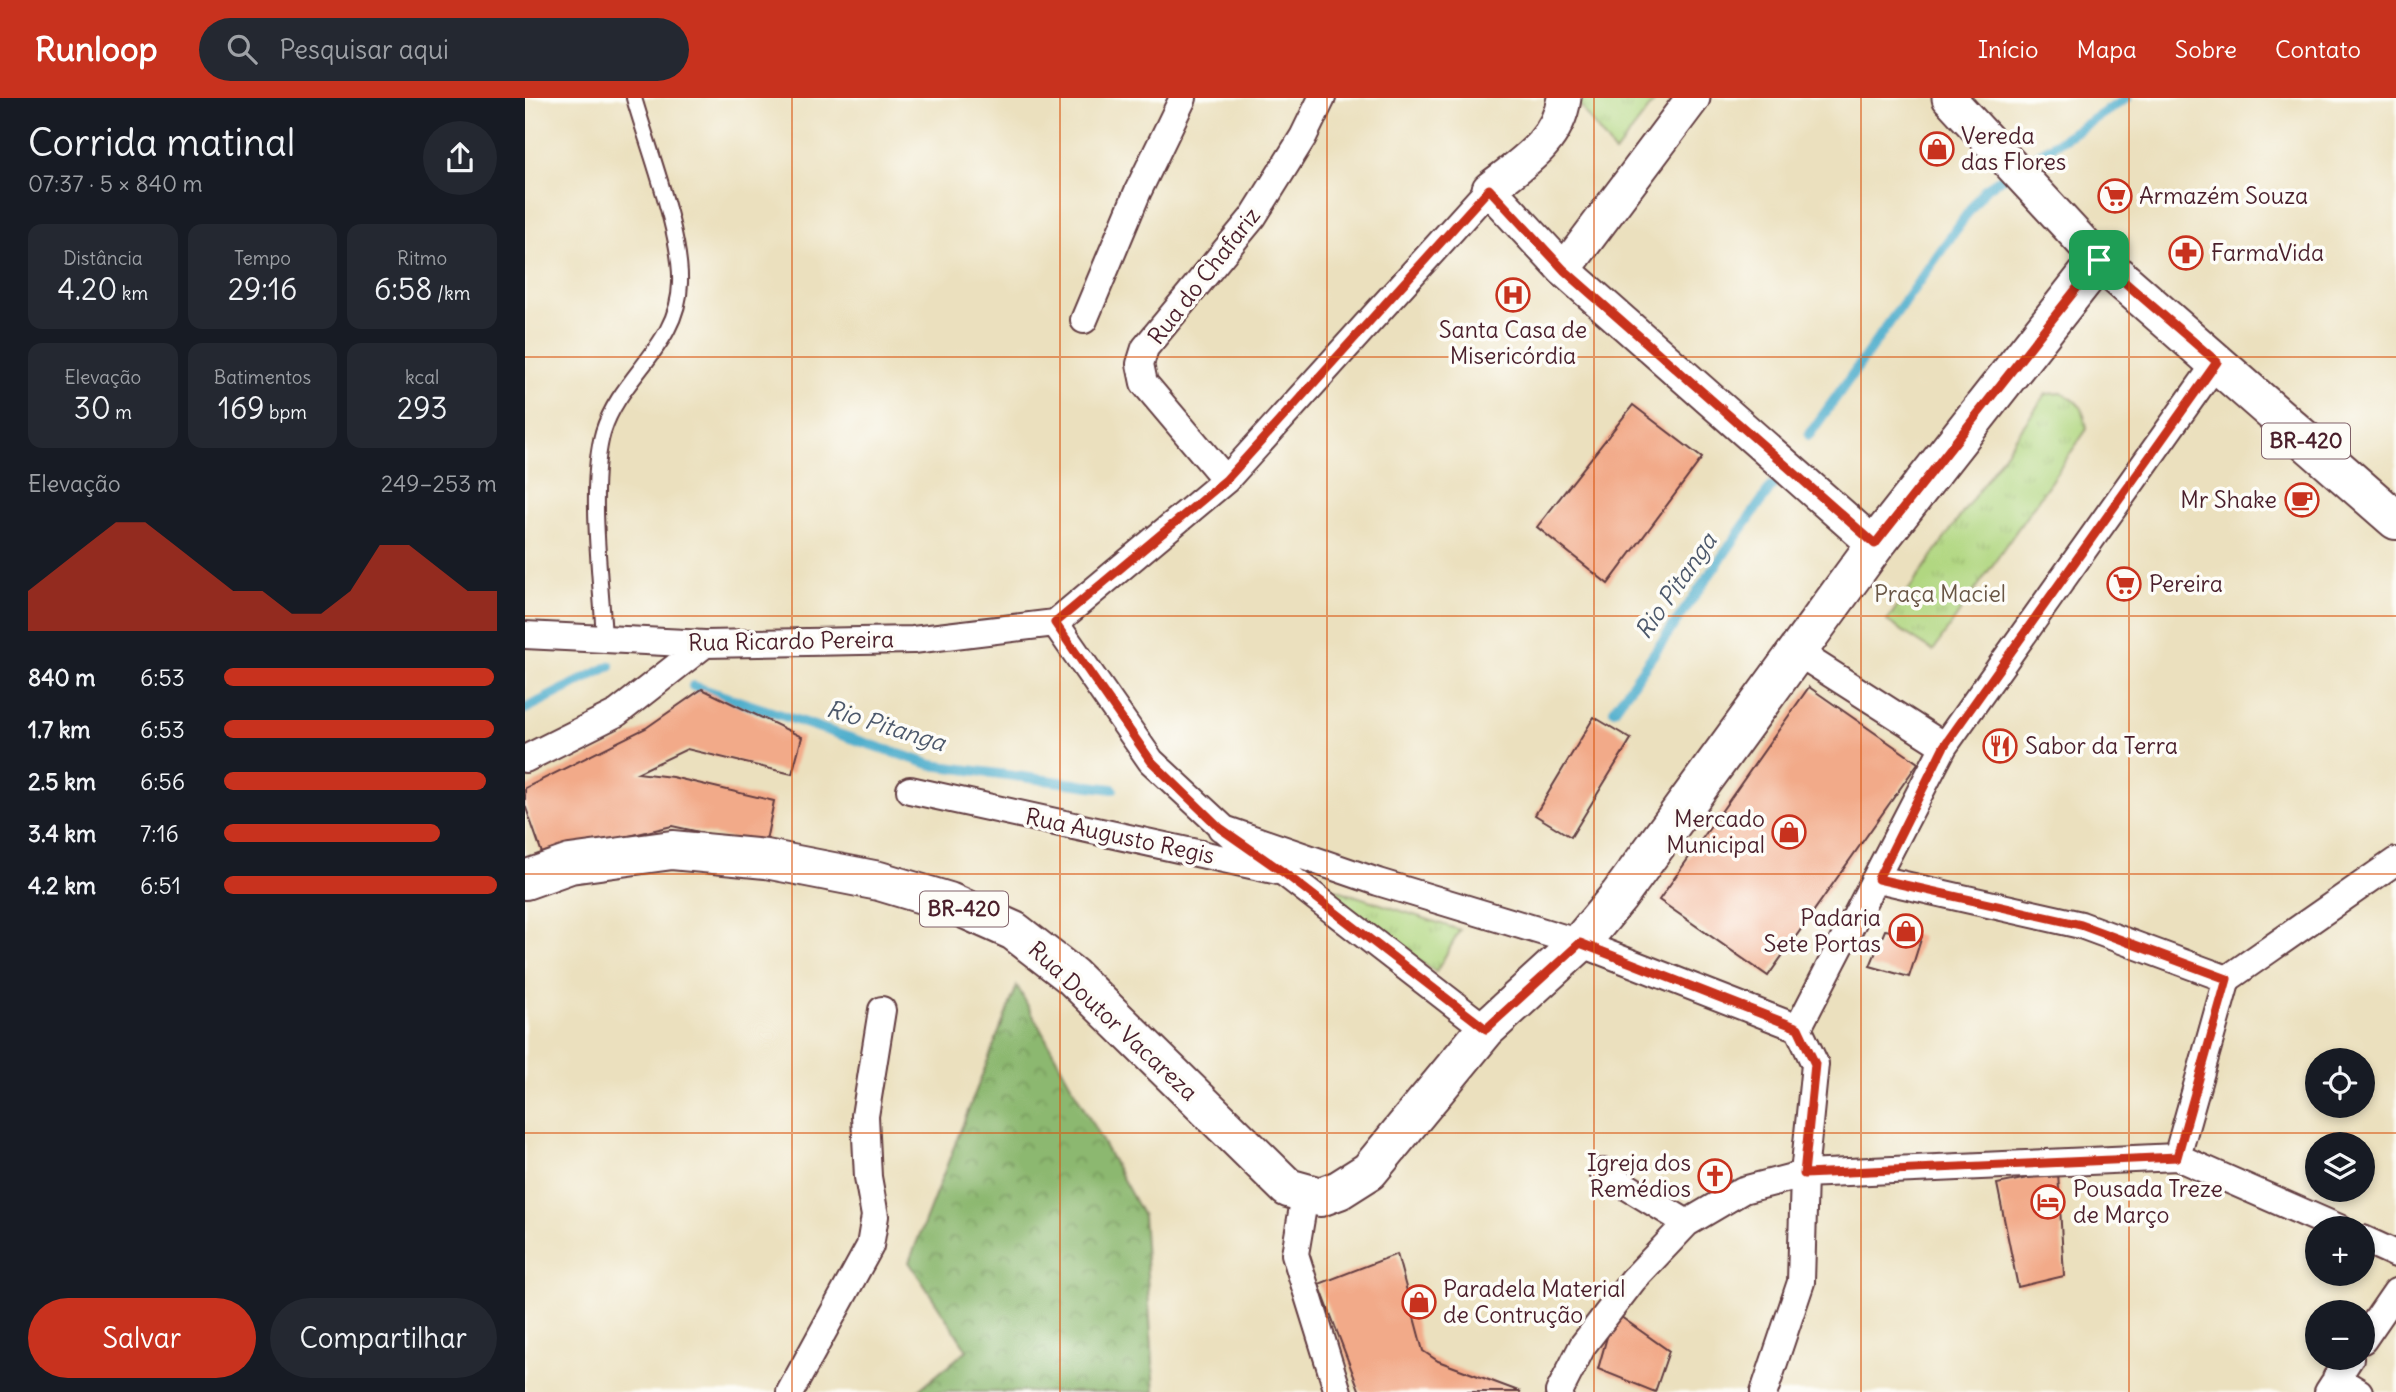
<!DOCTYPE html>
<html lang="pt">
<meta charset="utf-8">
<style>
:root{--surface:#171b24;--page:#242831;--text:#f1f3f6;--muted:#9ea1a6;--accent:#c8321e}
body{margin:0;font-family:Delius,sans-serif;background:var(--page);color:var(--text);height:100vh;display:flex;flex-direction:column;font-size:26px;white-space:nowrap}
*{box-sizing:border-box;margin:0}
p{font-size:23px;color:var(--muted)}
.icon{flex:none;width:38px;height:38px;fill:none;stroke:currentColor;stroke-width:2;stroke-linecap:round;stroke-linejoin:round}
.map{position:relative;flex:1;overflow:hidden}
.panel{display:flex;flex-direction:column;background:var(--surface);width:525px}
.panel>*{flex:none}
.buttons{position:absolute;left:1780px;top:950px;display:grid;gap:14px}
.buttons a{display:grid;place-items:center;width:70px;height:70px;border-radius:50%;background:var(--surface);box-shadow:0 4px 10px #0003;font-size:35px}
.pin{position:absolute;display:grid;place-items:center;width:60px;height:60px;color:#fff;margin:-30px;border-radius:14px;box-shadow:0 4px 10px #0006}
.round{display:grid;place-items:center;flex:none;width:74px;height:74px;border-radius:37px;background:var(--page)}
.overview{display:flex;align-items:center;justify-content:space-between;height:119px;padding:0 28px}
h1{font-size:38px;font-weight:600;line-height:52px}
.figures{display:grid;grid-template-columns:repeat(3,1fr);gap:10px;height:119px;padding:7px 28px}
.figures div{display:grid;align-content:center;border-radius:14px;background:var(--page);text-align:center}
.figures b{font-size:30px;font-weight:600}
.figures small{font-size:19px;font-weight:400}
.figures p{font-size:19px}
.chart{height:196px;padding:14px 28px}
.chart p{display:flex;justify-content:space-between}
.chart svg{width:100%;height:126px;margin-top:7px;fill:var(--accent);opacity:.7}
.button{display:flex;gap:14px;margin-top:auto;padding:14px 28px}
.button a{flex:1;height:80px;border-radius:42px;background:var(--accent);color:#fff;font-size:28px;font-weight:600;line-height:80px;text-align:center}
.button a+a{background:var(--page);color:var(--text)}
ul{padding:0 28px;list-style:none;font-size:23px}
li{display:grid;grid-template-columns:112px 84px 1fr;align-items:center;height:52px}
li i{height:18px;border-radius:9px;background:var(--accent)}
header{display:flex;align-items:center;gap:42px;box-sizing:border-box;height:98px;padding:0 35px;background:var(--accent);color:#fff}
header strong{font-size:33px}
nav{display:flex;gap:38px;margin-inline-start:auto;font-size:24px}
.search{width:490px;height:63px;background:var(--page);display:flex;align-items:center;gap:18px;box-sizing:border-box;padding:0 24px;border-radius:38px;color:var(--muted);font-size:26px}
main{display:flex;flex:1;min-height:0}
.map>svg:first-child{display:block}
</style>
<header>
<strong>Runloop</strong>
<div class="search"><svg class="icon" aria-label="search" viewBox="0 0 24 24"><circle cx="10" cy="10" r="6"/><path d="M15 15l6 6"/></svg>Pesquisar aqui</div>
<nav><a>Início</a><a>Mapa</a><a>Sobre</a><a>Contato</a></nav>
</header>
<main>
<section class="panel">
<div class="overview"><div><h1>Corrida matinal</h1><p>07:37 · 5 × 840 m</p></div><a class="round"><svg class="icon" aria-label="share" viewBox="0 0 24 24"><path d="M12 15V3M7 8l5-5 5 5M5 13v7h14v-7"/></svg></a></div>
<div class="figures">
<div><p>Distância</p><b>4.20<small> km</small></b></div>
<div><p>Tempo</p><b>29:16</b></div>
<div><p>Ritmo</p><b>6:58<small> /km</small></b></div>
</div>
<div class="figures">
<div><p>Elevação</p><b>30<small> m</small></b></div>
<div><p>Batimentos</p><b>169<small> bpm</small></b></div>
<div><p>kcal</p><b>293</b></div>
</div>
<div class="chart"><p><span>Elevação</span>249–253 m</p>
<svg viewBox="0 0 160 44" preserveAspectRatio="none"><path d="M0 44V30L10 22L20 14L30 6L40 6L50 14L60 22L70 30L80 30L90 38L100 38L110 30L120 14L130 14L140 22L150 30L160 30V44z"/></svg>
</div>
<ul>
<li><b>840 m</b>6:53<i style="width:99%"></i></li>
<li><b>1.7 km</b>6:53<i style="width:99%"></i></li>
<li><b>2.5 km</b>6:56<i style="width:96%"></i></li>
<li><b>3.4 km</b>7:16<i style="width:79%"></i></li>
<li><b>4.2 km</b>6:51<i style="width:100%"></i></li>
</ul>
<div class="button"><a>Salvar</a><a>Compartilhar</a></div>
</section>
<div class="map">
<svg width="1871" height="1294" viewBox="0 0 1871 1294">
<defs>
<pattern id="forest-crowns" width="20" height="18" patternUnits="userSpaceOnUse" patternTransform="scale(1.75)"><rect width="20" height="18" fill="#8cb86f"/><path d="M2 6a3 3 0 1 1 6 0M12 15a3 3 0 1 1 6 0" fill="none" stroke="#74955b"/></pattern>
<pattern id="park-tufts" width="24" height="20" patternUnits="userSpaceOnUse" patternTransform="scale(1.75)"><rect width="24" height="20" fill="#b1d781"/><path d="M3 7l-1-3M5 7V3M7 7l1-3M15 17l-1-3M17 17v-4M19 17l1-3" fill="none" stroke="#9ab870"/></pattern>
</defs>
<rect width="100%" height="100%" fill="#fdfcf7"/>
<filter id="ink" filterUnits="userSpaceOnUse"><feTurbulence type="fractalNoise" baseFrequency=".0143" numOctaves="2"/><feDisplacementMap in="SourceGraphic" scale="14" xChannelSelector="R" yChannelSelector="G"/><feConvolveMatrix kernelMatrix="1 2 1 2 8 2 1 2 1" color-interpolation-filters="sRGB"/></filter>
<filter id="wash" filterUnits="userSpaceOnUse"><feTurbulence type="fractalNoise" baseFrequency=".00686" numOctaves="4" result="noise"/><feDisplacementMap in="SourceGraphic" scale="28" xChannelSelector="R" yChannelSelector="G"/><feGaussianBlur stdDeviation="1.57" result="paint"/><feColorMatrix in="noise" values="0 0 0 0 0 0 0 0 0 0 0 0 0 0 0 0 0 1.4 0 .05"/><feComposite in="paint" operator="in"/></filter>
<g filter="url(#wash)">
<rect width="100%" height="100%" fill="#ebe0be"/>
<!-- forest -->
<path fill="url(#forest-crowns)" stroke="#6b6c4d" stroke-width="2" d="M492,888L618,1118L630,1294H391L442,1252L384,1164Z"/>
<!-- park -->
<path fill="url(#park-tufts)" stroke="#7e7b56" stroke-width="2" d="M1049,0H1132L1090,55Z
M1537,295C1555,304 1559,311 1562,331L1408,553L1362,523L1521,296Z
M758,774L935,832L911,874Z"/>
<g fill="none" stroke-linecap="round" stroke-linejoin="round">
<!-- stream -->
<path stroke="#4eadcc" stroke-width="10" d="M1284,337L1460,91L1602,0
M168,588L407,667L588,691
M0,611L85,568
M1089,612L1247,388"/>
</g>
<g id="blocks">
<!-- building -->
<path fill="#f2aa89" d="M1108,307L1177,360L1083,486L1012,429Z
M1284,589L1393,665L1243,878L1134,802Z
M177,591L277,639L267,676L162,651L112,675L147,679L249,703L240,748L147,728L18,758L0,707V690L121,630Z
M1069,619L1106,641L1046,739L1010,717Z
M1360,832L1397,838L1384,879L1345,868Z
M1533,1074L1539,1178L1493,1189L1472,1086Z
M872,1156L898,1253L913,1263L996,1294H835L794,1186Z
M1089,1214L1144,1253L1130,1294L1073,1271Z"/>
</g>
</g>
<g filter="url(#ink)">
<use href="#blocks" fill-opacity="0" stroke="#623c41" stroke-width="2"/>
<g fill="none" stroke-linecap="round" stroke-linejoin="round">
<defs>
<path id="service" d="M79,540C76,482 63,387 78,334C95,278 154,247 155,185C157,137 123,49 109,0"/>
<path id="minor" d="M559,222L613,93L658,0
M701,382L619,285L615,266L620,250L728,119L778,39L797,0
M530,525L701,382L964,91
M530,525L626,663L709,740
M0,537L180,546L388,542L530,525
M1272,554L1419,648
M0,661L92,615L180,546
M385,692L758,774L961,931
M696,730L853,784L1055,845L1273,930
M1353,781L1556,827L1702,881
M1652,1059L1702,881L1871,763
M1078,1074L1162,1125
M780,1097L770,1156L813,1294
M1838,1141L1871,1156
M1838,1242L1871,1194
M1811,1280L1834,1294
M265,1294L345,1148L350,1118L343,1079L340,1018L357,912
M1034,1294L1058,1247L1108,1182L1162,1125L1218,1092L1279,1076L1652,1059L1814,1130
M1239,1294L1276,1184L1279,1076L1290,966L1273,930L1419,648L1692,264
M1803,1294L1825,1260"/>
<path id="tertiary" d="M1039,0C1033,44 996,66 964,91L1039,172L1350,447
M1424,0L1574,162
M1039,172L1168,0"/>
<path id="primary" d="M0,782L45,766L147,752L241,761L354,783L424,804L489,833L547,878L763,1090L795,1099L814,1092L844,1073L961,931L1055,845L1094,798L1350,447L1574,162L1871,422"/>
</defs>
<!-- service casing -->
<use href="#service" stroke="#623c41" stroke-width="18"/>
<!-- minor casing -->
<use href="#minor" stroke="#623c41" stroke-width="30"/>
<!-- tertiary casing -->
<use href="#tertiary" stroke="#623c41" stroke-width="37"/>
<!-- primary casing -->
<use href="#primary" stroke="#623c41" stroke-width="42"/>
<!-- service -->
<use href="#service" stroke="#fff" stroke-width="14"/>
<!-- minor -->
<use href="#minor" stroke="#fff" stroke-width="26"/>
<!-- tertiary -->
<use href="#tertiary" stroke="#fff" stroke-width="33"/>
<!-- primary -->
<use href="#primary" stroke="#fff" stroke-width="38"/>
</g>
</g>
<g fill="none" stroke-linecap="round" stroke-linejoin="round" filter="url(#ink)">
<defs>
<path id="route" d="M964,91L1039,172L1350,446L1574,162L1692,264L1419,648L1353,781L1556,827L1702,881L1652,1059L1279,1076L1290,966L1273,930L1055,845L961,931L758,774L695,730L626,663L530,525L701,382Z"/>
</defs>
<!-- route casing -->
<use href="#route" stroke="#fff" stroke-width="14"/>
<!-- route -->
<use href="#route" stroke="#c8321e" stroke-width="9"/>
</g>
<!-- grid -->
<path fill="none" stroke="#d8530f" stroke-width="2" stroke-opacity="0.55" d="M267,0V1294M535,0V1294M802,0V1294M1069,0V1294M1336,0V1294M1604,0V1294M0,259H1871M0,518H1871M0,776H1871M0,1035H1871"/>
<!-- icons -->
<defs>
<symbol id="shop-ring" viewBox="-11 -11 22 22"><circle r="9.5" fill="#fdfcf7" stroke="#c8321e" stroke-width="1.5"/><path d="M-5-2.5h2.3a2.7 3.5 0 0 1 5.4 0H5L5.5 6h-11ZM-1.5-2.5h3a1.5 2.3 0 0 0-3 0Z" fill="#c8321e"/></symbol>
<symbol id="supermarket-ring" viewBox="-11 -11 22 22"><circle r="9.5" fill="#fdfcf7" stroke="#c8321e" stroke-width="1.5"/><path d="M-6-5.5h2.5l.6 2H6L4.5 2H-2.5L-4.4-4H-6ZM-1.5 3.2a1.3 1.3 0 1 0 .1 0ZM3 3.2a1.3 1.3 0 1 0 .1 0Z" fill="#c8321e"/></symbol>
<symbol id="pharmacy-ring" viewBox="-11 -11 22 22"><circle r="9.5" fill="#fdfcf7" stroke="#c8321e" stroke-width="1.5"/><path d="M-2-6h4v4h4v4h-4v4h-4v-4h-4v-4h4Z" fill="#c8321e"/></symbol>
<symbol id="hospital-ring" viewBox="-11 -11 22 22"><circle r="9.5" fill="#fdfcf7" stroke="#c8321e" stroke-width="1.5"/><path d="M-5-5h3v3.5h4V-5h3V5h-3V1.5h-4V5h-3Z" fill="#c8321e"/></symbol>
<symbol id="cafe-ring" viewBox="-11 -11 22 22"><circle r="9.5" fill="#fdfcf7" stroke="#c8321e" stroke-width="1.5"/><path d="M-5.5-4.5H6V0H3Q3 3.5 0 3.5H-2.5Q-5.5 3.5-5.5 0ZM3-3.2v2h1.7v-2ZM-6 4.5H4V6H-6Z" fill="#c8321e"/></symbol>
<symbol id="restaurant-ring" viewBox="-11 -11 22 22"><circle r="9.5" fill="#fdfcf7" stroke="#c8321e" stroke-width="1.5"/><path d="M-5-6h1v4h1v-4h1v4h1v-4h1v5L-1.5 .5V6h-2V.5L-5-1ZM5-6V6H3V1.5H1.5Q1.5-4 5-6Z" fill="#c8321e"/></symbol>
<symbol id="church-ring" viewBox="-11 -11 22 22"><circle r="9.5" fill="#fdfcf7" stroke="#c8321e" stroke-width="1.5"/><path d="M-1.2-6h2.4v3.5h3.3v2.4h-3.3V6h-2.4V-.1h-3.3v-2.4h3.3Z" fill="#c8321e"/></symbol>
<symbol id="hotel-ring" viewBox="-11 -11 22 22"><circle r="9.5" fill="#fdfcf7" stroke="#c8321e" stroke-width="1.5"/><path d="M-6-4.5h1.5V1H6V5H4.5V3h-9V5H-6ZM-4 0a1.8 1.8 0 1 1 3.6 0ZM.5 0V-2.5h3Q6-2.5 6 0Z" fill="#c8321e"/></symbol>
</defs>
<g fill-rule="evenodd">
<use href="#shop-ring" x="1393" y="32" width="38" height="38"/>
<use href="#supermarket-ring" x="1571" y="79" width="38" height="38"/>
<use href="#pharmacy-ring" x="1642" y="136" width="38" height="38"/>
<use href="#hospital-ring" x="969" y="178" width="38" height="38"/>
<use href="#cafe-ring" x="1758" y="383" width="38" height="38"/>
<use href="#supermarket-ring" x="1580" y="467" width="38" height="38"/>
<use href="#restaurant-ring" x="1456" y="629" width="38" height="38"/>
<use href="#shop-ring" x="1245" y="715" width="38" height="38"/>
<use href="#shop-ring" x="1362" y="814" width="38" height="38"/>
<use href="#church-ring" x="1171" y="1059" width="38" height="38"/>
<use href="#hotel-ring" x="1504" y="1085" width="38" height="38"/>
<use href="#shop-ring" x="875" y="1185" width="38" height="38"/>
</g>
<g text-anchor="middle" stroke-width="7" stroke-linejoin="round" paint-order="stroke">
<!-- shield labels -->
<g fill="#fdfcf7" stroke="#806168" stroke-width="2">
<rect x="1737" y="325.5" width="88" height="35" rx="5"/>
<rect x="395" y="793.5" width="88" height="35" rx="5"/>
</g>
<g font-size="21" font-weight="bold" fill="#4a1f2b">
<text x="1781" y="350">BR-420</text>
<text x="439" y="818">BR-420</text>
</g>
<!-- poi labels -->
<g font-size="23" fill="#4a1f2b" stroke="#fdfcf7" text-anchor="start">
<text x="1436" y="46">Vereda<tspan x="1436" dy="26">das Flores</tspan></text>
<text x="1614" y="106">Armazém Souza</text>
<text x="1686" y="163">FarmaVida</text>
<text x="988" y="240" text-anchor="middle">Santa Casa de<tspan x="988" dy="26">Misericórdia</tspan></text>
<text x="1752" y="410" text-anchor="end">Mr Shake</text>
<text x="1624" y="494">Pereira</text>
<text x="1500" y="656">Sabor da Terra</text>
<text x="1240" y="729" text-anchor="end">Mercado<tspan x="1240" dy="26">Municipal</tspan></text>
<text x="1356" y="828" text-anchor="end">Padaria<tspan x="1356" dy="26">Sete Portas</tspan></text>
<text x="1166" y="1073" text-anchor="end">Igreja dos<tspan x="1166" dy="26">Remédios</tspan></text>
<text x="1548" y="1099">Pousada Treze<tspan x="1548" dy="26">de Março</tspan></text>
<text x="918" y="1199">Paradela Material<tspan x="918" dy="26">de Contrução</tspan></text>
</g>
<!-- street labels -->
<g font-size="23" fill="#4a1f2b" stroke="#fdfcf7">
<text transform="translate(679 178) rotate(-52)" y="8">Rua do Chafariz</text>
<text transform="translate(266 543) rotate(-1)" y="8">Rua Ricardo Pereira</text>
<text transform="translate(595 738) rotate(12)" y="8">Rua Augusto Regis</text>
<text transform="translate(588 923) rotate(43)" y="8">Rua Doutor Vacareza</text>
</g>
<!-- park labels -->
<g font-size="23" fill="#695645" stroke="#fdfcf7">
<text x="1415" y="504">Praça Maciel</text>
</g>
<!-- water labels -->
<g font-size="24" font-style="italic" fill="#4c586b" stroke="#fdfcf7">
<text transform="translate(1151 488) rotate(-55)" y="8">Rio Pitanga</text>
<text transform="translate(361 628) rotate(17)" y="8">Rio Pitanga</text>
</g>
</g>
</svg>
<div class="buttons">
<a><svg class="icon" aria-label="locate" viewBox="0 0 24 24"><circle cx="12" cy="12" r="6"/><path d="M12 2v4M12 18v4M2 12h4M18 12h4"/></svg></a>
<a><svg class="icon" aria-label="layers" viewBox="0 0 24 24"><path d="M12 4l9 5-9 5-9-5zM3 14l9 5 9-5"/></svg></a>
<a>+</a>
<a>−</a>
</div>
<div class="pin" style="left:1574px;top:162px;background:#1e9e55"><svg class="icon" aria-label="arrive" viewBox="0 0 24 24"><path d="M6 21V4h12l-3 4 3 4H6"/></svg></div>
</div>
</main>
